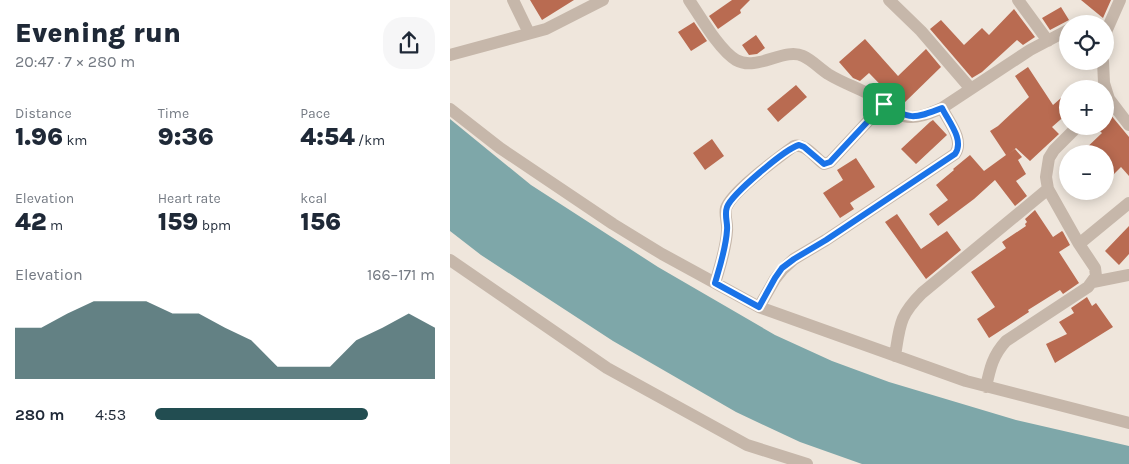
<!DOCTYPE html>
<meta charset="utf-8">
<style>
:root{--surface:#fff;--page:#f6f6f7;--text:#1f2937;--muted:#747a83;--accent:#224d51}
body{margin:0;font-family:Karla,sans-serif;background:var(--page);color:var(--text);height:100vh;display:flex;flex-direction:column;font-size:19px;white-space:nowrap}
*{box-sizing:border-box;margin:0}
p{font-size:16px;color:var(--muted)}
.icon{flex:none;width:28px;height:28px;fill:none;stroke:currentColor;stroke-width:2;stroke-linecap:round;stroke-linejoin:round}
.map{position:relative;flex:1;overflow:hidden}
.panel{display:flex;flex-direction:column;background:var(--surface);width:450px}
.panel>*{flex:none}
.controls{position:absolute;left:609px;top:15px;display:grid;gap:10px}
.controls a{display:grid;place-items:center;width:55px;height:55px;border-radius:50%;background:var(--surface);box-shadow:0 2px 12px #0003;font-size:25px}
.pin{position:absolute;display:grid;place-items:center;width:42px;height:42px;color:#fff;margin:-21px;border-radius:10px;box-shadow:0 2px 8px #0006}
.round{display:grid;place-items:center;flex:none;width:52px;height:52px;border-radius:20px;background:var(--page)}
.summary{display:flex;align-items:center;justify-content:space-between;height:85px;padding:0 15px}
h1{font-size:28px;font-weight:800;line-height:38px}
.figures{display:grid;grid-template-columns:repeat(3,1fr);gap:8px;height:85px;padding:5px 15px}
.figures div{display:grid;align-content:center}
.figures b{font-size:25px;font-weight:800}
.figures small{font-size:14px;font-weight:400}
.figures p{font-size:14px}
.chart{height:140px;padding:10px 15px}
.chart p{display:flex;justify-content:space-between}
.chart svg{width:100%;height:90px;margin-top:5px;fill:var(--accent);opacity:.7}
ul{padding:0 15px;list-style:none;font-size:16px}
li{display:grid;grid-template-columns:80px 60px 1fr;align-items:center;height:38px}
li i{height:12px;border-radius:6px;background:var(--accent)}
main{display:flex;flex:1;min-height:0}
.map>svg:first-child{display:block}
</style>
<main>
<section class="panel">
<div class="summary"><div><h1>Evening run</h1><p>20:47 · 7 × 280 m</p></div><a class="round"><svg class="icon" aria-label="share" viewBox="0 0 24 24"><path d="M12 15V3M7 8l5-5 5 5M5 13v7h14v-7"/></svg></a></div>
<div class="figures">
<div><p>Distance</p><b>1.96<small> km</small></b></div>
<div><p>Time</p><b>9:36</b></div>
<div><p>Pace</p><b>4:54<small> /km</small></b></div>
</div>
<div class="figures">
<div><p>Elevation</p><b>42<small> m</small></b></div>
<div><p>Heart rate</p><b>159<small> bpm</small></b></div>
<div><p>kcal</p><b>156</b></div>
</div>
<div class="chart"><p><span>Elevation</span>166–171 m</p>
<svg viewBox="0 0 160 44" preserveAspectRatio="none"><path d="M0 44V19L10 19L20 12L30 6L40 6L50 6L60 12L70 12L80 19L90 25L100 38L110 38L120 38L130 25L140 19L150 12L160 19V44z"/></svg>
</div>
<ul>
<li><b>280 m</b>4:53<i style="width:76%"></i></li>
</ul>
</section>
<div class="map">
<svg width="679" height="464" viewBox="0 0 679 464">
<rect width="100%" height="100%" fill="#efe6dc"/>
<!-- water -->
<path fill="#7ea7a9" d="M0,119L81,185L208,267L325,335L382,361L439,382L566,420L679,446V464H412L350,442L286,412L163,341L31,255L0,231Z"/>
<!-- building -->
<path fill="#b96b51" d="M80,0H124L92,20Z
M282,0H300L290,10L291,13L268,29L259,16Z
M631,0H661L653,18Z
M611,7L619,20L600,30L592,18Z
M564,9L585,37L573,45L567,40L532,72L522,78L480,29L491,20L514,45L532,28L539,35Z
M244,22L257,41L241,51L228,32Z
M306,35L315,48L307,54L299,55L292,45Z
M415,39L448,76L476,49L491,67L451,106L419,73L410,81L403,78L389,62Z
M578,67L603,105L611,98L618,106V113L602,127L609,134L580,161L566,148L559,154L565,149L572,157L568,160L576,174L566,181L577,196L565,206L545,180L524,199L488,226L479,214L498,200L486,185L504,170L503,169L520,155L534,171L556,155L540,131L548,126L579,97L565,76Z
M346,85L357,97L328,122L317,109Z
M655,108L679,137V176L671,167L655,183V154H630L652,133L645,126H655Z
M483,120L497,135L466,164L451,149L480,122Z
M262,139L274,156L255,170L243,153Z
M406,158L425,187L400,203L404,209L390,218L373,193L393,180L387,170Z
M585,210L603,237L612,231L613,232L620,245L609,252L629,283L613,294L610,290L578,310L579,312L539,338L527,319L545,307L521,272L556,248L552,242L576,226L575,224L577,222L575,219Z
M447,214L471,249L497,231L511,250L476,279L435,222Z
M679,226V254L669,265L655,251Z
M637,297L642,306L646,303L663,327L605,363L596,344L617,334L609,322L624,313L621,308Z"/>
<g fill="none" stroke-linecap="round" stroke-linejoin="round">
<!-- minor -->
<path stroke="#c6b7aa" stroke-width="12" d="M63,0L79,33
M239,0C250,16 269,50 286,60C307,72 334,47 353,56C362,60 369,68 378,74C391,82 405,87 419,94C432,101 447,118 462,117C473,117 482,112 492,108
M439,0L471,31L521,89
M568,0L598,41
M655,34L670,0
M0,55L96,29L153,0
M653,61L654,83L659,99L679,125
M0,109L50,148L163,224L212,254L309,307L516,381L679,423
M629,244L679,203
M0,260L157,368L297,445L357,464
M643,282L679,275
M265,283C270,266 276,249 277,231C278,223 274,215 276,208C282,191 328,158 344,146C356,143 365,158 374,164L380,162L434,104
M309,307L325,279L333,269L344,259L376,240L505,154C515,140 498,121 492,108L580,50L618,30
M445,356C450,325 449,316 472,293L598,189
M536,387C540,368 543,355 556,341L638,287L646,276L645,268L629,244L598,189L596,177L599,158L604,150L628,126"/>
</g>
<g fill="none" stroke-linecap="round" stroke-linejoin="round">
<defs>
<path id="route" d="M434,104C459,120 464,119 492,108C498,121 515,140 505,154L376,240L344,259L332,268L325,278L309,307L265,283C270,266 276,248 277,230C278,223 274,215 277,207C282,194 335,149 349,145L354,147L374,164L380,162Z"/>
</defs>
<!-- route casing -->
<use href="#route" stroke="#fff" stroke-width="10"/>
<!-- route -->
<use href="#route" stroke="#1a73e8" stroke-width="6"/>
</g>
</svg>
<div class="controls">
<a><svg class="icon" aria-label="locate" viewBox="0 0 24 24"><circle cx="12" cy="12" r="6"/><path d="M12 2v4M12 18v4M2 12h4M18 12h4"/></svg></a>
<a>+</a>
<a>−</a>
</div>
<div class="pin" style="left:434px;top:104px;background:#1e9e55"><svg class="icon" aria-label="arrive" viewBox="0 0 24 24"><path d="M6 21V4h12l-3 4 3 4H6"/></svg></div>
</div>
</main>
